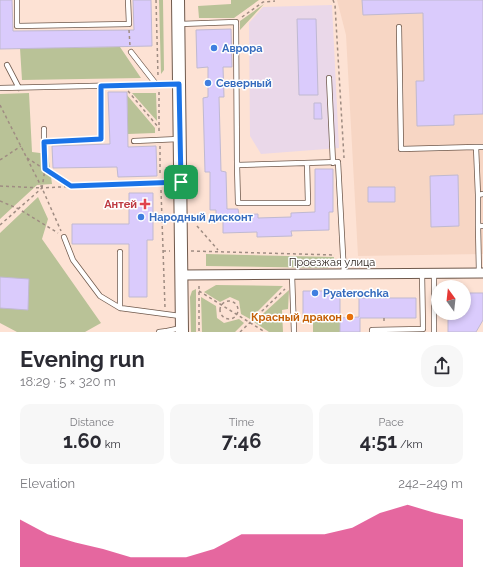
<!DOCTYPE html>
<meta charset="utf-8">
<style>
:root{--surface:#fff;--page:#f7f7f7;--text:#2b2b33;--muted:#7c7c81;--accent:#db2777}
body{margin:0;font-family:Raleway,sans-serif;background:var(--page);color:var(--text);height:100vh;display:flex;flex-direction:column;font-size:15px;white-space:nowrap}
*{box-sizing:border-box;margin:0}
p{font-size:13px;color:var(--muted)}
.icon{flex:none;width:22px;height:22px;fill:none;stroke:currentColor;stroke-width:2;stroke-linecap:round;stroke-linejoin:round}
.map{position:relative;height:332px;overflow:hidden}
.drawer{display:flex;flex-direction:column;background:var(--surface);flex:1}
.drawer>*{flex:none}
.needle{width:26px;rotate:345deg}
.controls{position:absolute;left:431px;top:280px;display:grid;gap:8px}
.controls a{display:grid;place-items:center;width:40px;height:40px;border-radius:50%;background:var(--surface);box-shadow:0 2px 6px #0003;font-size:20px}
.pin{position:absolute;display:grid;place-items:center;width:34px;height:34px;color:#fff;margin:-17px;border-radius:8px;box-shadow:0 2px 6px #0006}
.round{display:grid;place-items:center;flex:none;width:42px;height:42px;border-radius:16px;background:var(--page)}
.summary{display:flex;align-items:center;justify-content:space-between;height:68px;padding:0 20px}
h1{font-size:22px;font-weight:700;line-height:30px}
.metrics{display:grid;grid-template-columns:repeat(3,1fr);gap:6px;height:68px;padding:4px 20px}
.metrics div{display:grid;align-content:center;border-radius:10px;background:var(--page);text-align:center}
.metrics b{font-size:20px;font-weight:700}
.metrics small{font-size:11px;font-weight:400}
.metrics p{font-size:11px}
.chart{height:112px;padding:8px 20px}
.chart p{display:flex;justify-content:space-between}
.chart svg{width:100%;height:72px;margin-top:4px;fill:var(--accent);opacity:.7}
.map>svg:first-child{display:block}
</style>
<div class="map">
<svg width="483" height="332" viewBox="0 0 483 332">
<rect width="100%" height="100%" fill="#fde2d4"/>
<!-- built -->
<path fill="#f7d6c4" d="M337,0H483V254L358,256L346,35Z"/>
<!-- education -->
<path fill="#ead8e9" d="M332,5L339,148L261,154L250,136L249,23L263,7Z"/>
<!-- green -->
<path fill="#b9c297" d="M159,0H163L164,70L161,74Z
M231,0H259L234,18H199L198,6L231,4Z
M264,4L240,30V21Z
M120,47L141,78L22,80L20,48Z
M29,93L32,152L48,154L52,184L37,185L0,219V94Z
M132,93H156L157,121Z
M127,95L155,128V133L128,134Z
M38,197L48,219L42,239L101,323L85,332H17L0,323V233Z
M206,254L334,257C334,263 332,265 327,268L206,266Z
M216,285L283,286L250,319L241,314L239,301L230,297L220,302L204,292Z
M196,289V332H191L190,297L192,291Z
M289,290L288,309L282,310L283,332H269L254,322Z
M201,297L216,306L217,318L224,323L239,319L244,323L235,332H202Z
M313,318H340V332H313Z"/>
<!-- building -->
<path fill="#dacbfc" stroke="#c0b9d1" d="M0,0H12L13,31L134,30L133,0H151L152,46L0,49Z
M362,0H483V114L454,115V125L417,126L416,81H424L423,13L363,15Z
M297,19H316L318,95H299Z
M231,29L232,67H223L224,97H219L221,171L226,172L227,209H238L239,215L258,214V218L291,217V213L315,212V169H333V212H329V230L291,231L292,236L257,237V232L223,233V216H216V210H210V172H205L203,98L208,97V67L197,68L196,30Z
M108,92H127L128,147L156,146L157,176L118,177L117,167L53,168L52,146L110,144Z
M314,103H321L322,119H314Z
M458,175L459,226L431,227L430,176Z
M368,187H395V202H368Z
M129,193H153V240H147V297H129V244H72V224H129Z
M0,277L29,279L28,310L0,308Z
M303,291H340V318H303Z
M464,293H483V320L476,332H448V313H464Z
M359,298H416V318H360V332H340V318L359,317Z"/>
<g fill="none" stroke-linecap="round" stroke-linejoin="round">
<defs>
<path id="lane" d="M17,0V26L129,24L128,0
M180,24L236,22L237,165L338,162L344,274
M399,27L401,149L476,147L478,195
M131,52L156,84
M7,65L19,88
M329,78L333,163
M0,88L177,84
M44,129V142L101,139V86
M134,141L179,139
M476,147H483
M237,165L238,203H308L307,163
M117,184L179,182
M478,226V195L483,194
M64,237L73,260L100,296L120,308
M120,252V308L180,316
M479,273L478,226H483
M292,275L294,332
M159,332L167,331L181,328
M372,332V330L423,329L422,273
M434,332V273"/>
<path id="street" d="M182,275L483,273"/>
<path id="secondary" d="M178,0L182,332"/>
</defs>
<!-- lane casing -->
<use href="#lane" stroke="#6f594c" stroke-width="6"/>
<!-- street casing -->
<use href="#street" stroke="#6f594c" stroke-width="11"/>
<!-- secondary casing -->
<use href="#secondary" stroke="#6f594c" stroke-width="14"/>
<!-- path -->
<path stroke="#9f8c82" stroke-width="1.5" stroke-dasharray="3 3" stroke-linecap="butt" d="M156,0L158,76
M333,0L335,5L344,158
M242,17L263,2L275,1
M129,30L130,46
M128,91L159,128
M159,92V132
M0,105L42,188L61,231
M160,146V176
M27,158L71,186
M0,160L21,146
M0,186L42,188
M42,188L45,169L44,150
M161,190L165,308
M0,201L19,209L58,233
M0,225L42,188L111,184
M197,226L218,250
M163,251H170
M191,251L335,255
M199,286V332
M199,291L265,332
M220 310a9 9 0 1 1 18 0a9 9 0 1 1-18 0Z
M384,318V324
M240,332L285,289"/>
<!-- lane -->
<use href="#lane" stroke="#fff" stroke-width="4.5"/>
<!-- street -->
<use href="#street" stroke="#fff" stroke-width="9"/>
<!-- secondary -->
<use href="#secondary" stroke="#fff" stroke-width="12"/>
</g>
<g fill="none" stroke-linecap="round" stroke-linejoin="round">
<defs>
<path id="route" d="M179,84L181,182L71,186L45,169L44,142L101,139V86Z"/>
</defs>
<!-- route casing -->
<use href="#route" stroke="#fff" stroke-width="8"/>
<!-- route -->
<use href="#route" stroke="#1a73e8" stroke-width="5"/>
</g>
<!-- markers -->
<g fill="#3f7fe0" stroke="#fff" stroke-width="1.5">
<circle cx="214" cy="48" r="4"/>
<circle cx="208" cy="83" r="4"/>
<circle cx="141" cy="217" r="4"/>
<circle cx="315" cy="293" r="4"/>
</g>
<path fill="#e0444e" stroke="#fff" stroke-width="1.5" d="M143 198h4v4h4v4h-4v4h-4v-4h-4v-4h4z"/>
<circle fill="#e8710a" stroke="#fff" stroke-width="1.5" cx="350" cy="317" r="4"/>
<g text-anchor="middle" stroke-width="3" stroke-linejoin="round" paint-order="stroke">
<!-- shop labels -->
<g font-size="11" font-weight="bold" fill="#366cbe" stroke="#fff" text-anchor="start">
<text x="222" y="52">Аврора</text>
<text x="216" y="87">Северный</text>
<text x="149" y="221">Народный дисконт</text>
<text x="323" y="297">Pyaterochka</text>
</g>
<!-- health labels -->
<g font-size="11" font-weight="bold" fill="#be3a42" stroke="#fff" text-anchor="end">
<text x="137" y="208">Антей</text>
</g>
<!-- street labels -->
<g font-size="11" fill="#281f19" stroke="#fff">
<text x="332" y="266">Проезжая улица</text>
</g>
<!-- food labels -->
<g font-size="11" font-weight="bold" fill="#c56008" stroke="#fff" text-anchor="end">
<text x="342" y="321">Красный дракон</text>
</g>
</g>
</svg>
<div class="controls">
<a><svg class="needle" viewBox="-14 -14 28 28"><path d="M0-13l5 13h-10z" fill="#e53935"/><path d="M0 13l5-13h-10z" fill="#7c7c81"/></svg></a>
</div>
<div class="pin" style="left:181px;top:182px;background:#1e9e55"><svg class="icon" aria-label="arrive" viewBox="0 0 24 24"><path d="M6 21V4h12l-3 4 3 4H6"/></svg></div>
</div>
<section class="drawer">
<div class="summary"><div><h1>Evening run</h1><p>18:29 · 5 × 320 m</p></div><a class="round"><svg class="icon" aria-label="share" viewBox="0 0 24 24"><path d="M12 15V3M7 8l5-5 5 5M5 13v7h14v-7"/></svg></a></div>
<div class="metrics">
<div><p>Distance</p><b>1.60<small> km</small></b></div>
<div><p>Time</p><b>7:46</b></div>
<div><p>Pace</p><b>4:51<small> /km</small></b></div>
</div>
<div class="chart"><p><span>Elevation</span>242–249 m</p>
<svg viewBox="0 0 160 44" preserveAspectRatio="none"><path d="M0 44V15L10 24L20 29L30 33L40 38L50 38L60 38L70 33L80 24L90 24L100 24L110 24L120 20L130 11L140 6L150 11L160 15V44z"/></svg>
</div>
</section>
